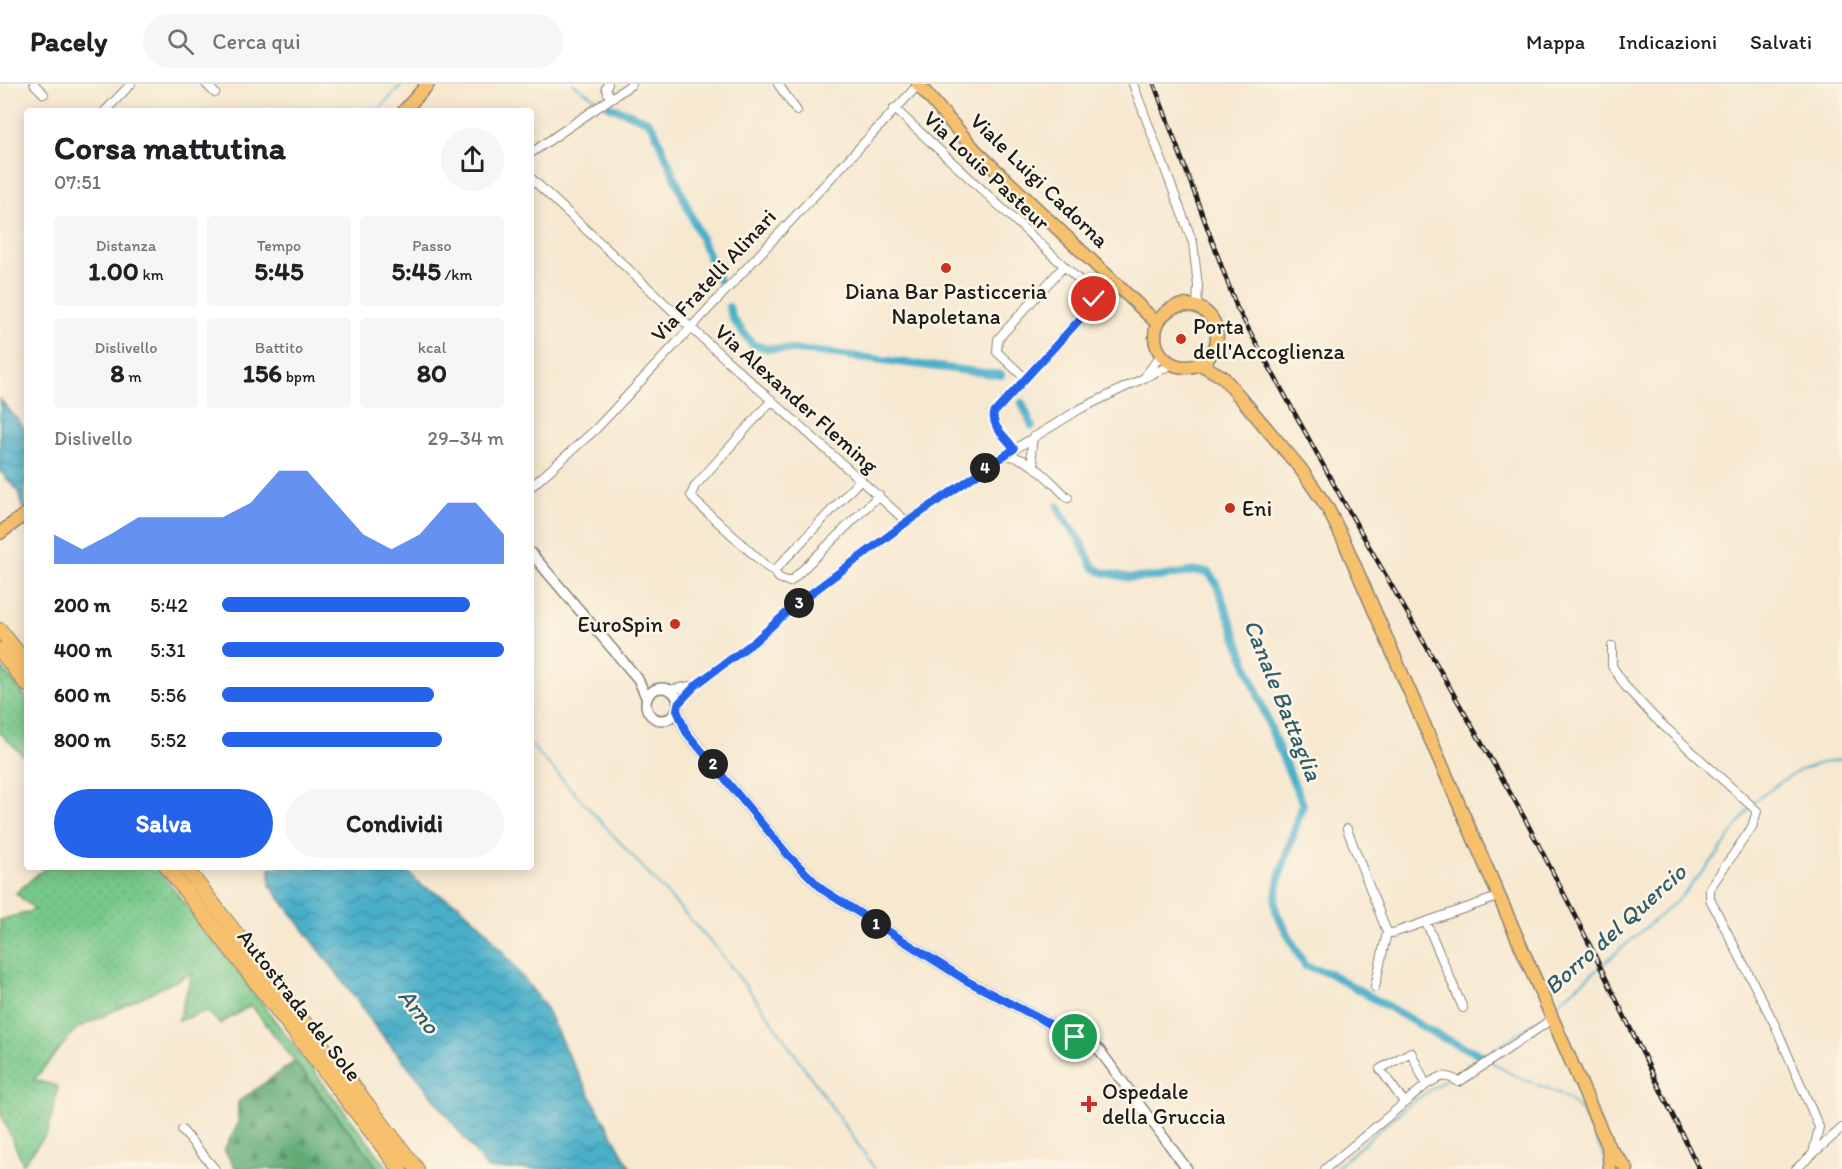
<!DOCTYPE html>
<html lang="it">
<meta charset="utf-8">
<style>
:root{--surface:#fff;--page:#f6f6f6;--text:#202124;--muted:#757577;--line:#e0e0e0;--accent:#2563eb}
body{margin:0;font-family:Itim,sans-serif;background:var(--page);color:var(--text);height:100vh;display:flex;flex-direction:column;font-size:22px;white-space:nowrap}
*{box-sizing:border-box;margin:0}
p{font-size:20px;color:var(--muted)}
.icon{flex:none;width:33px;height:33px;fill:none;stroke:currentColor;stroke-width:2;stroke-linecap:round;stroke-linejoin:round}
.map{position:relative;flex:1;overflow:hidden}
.sheet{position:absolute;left:24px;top:24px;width:510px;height:762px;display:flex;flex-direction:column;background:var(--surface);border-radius:6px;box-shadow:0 3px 15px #0003}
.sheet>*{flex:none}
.pin{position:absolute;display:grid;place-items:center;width:51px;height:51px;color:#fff;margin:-26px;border:3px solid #fff;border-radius:50%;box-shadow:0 2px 6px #0007}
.km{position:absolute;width:30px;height:30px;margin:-15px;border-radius:50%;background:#222;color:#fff;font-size:16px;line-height:30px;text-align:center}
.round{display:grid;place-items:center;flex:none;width:63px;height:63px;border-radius:32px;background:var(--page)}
.overview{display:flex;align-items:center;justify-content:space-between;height:102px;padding:0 30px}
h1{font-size:33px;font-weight:700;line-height:45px}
.metrics{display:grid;grid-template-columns:repeat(3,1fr);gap:9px;height:102px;padding:6px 30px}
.metrics div{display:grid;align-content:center;border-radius:6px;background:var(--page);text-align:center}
.metrics b{font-size:26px;font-weight:700}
.metrics small{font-size:16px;font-weight:400}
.metrics p{font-size:16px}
.chart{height:168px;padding:12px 30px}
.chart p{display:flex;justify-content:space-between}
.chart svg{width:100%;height:108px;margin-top:6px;fill:var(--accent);opacity:.7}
.button{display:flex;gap:12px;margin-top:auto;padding:12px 30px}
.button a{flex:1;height:69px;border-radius:36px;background:var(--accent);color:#fff;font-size:24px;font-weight:700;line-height:69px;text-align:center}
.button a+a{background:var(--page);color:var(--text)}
ul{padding:0 30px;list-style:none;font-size:20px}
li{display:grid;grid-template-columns:96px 72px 1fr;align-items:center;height:45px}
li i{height:15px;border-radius:8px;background:var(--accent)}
header{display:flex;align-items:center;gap:36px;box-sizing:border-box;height:84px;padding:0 30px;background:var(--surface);border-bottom:2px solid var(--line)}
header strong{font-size:28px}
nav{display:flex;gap:33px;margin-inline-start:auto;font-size:21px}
.search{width:420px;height:54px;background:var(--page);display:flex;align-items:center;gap:15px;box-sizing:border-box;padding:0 21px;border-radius:33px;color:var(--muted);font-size:22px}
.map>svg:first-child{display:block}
</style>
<header>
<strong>Pacely</strong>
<div class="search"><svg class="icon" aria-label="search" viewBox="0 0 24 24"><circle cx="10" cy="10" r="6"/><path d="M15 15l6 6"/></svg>Cerca qui</div>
<nav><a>Mappa</a><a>Indicazioni</a><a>Salvati</a></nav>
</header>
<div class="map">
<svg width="1842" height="1085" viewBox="0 0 1842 1085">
<defs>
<pattern id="green-dots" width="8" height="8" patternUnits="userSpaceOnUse" patternTransform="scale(1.5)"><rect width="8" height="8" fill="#77c88a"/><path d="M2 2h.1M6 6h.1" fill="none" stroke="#66ab76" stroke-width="1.8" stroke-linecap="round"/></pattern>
<pattern id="forest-firs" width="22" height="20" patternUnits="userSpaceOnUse" patternTransform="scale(1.5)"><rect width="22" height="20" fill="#61ac76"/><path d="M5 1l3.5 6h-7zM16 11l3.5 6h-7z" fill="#4f8b60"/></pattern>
<pattern id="water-waves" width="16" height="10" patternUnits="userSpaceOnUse" patternTransform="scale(1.5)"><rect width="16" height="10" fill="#4aafc9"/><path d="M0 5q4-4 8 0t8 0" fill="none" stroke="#3d8ea2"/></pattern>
</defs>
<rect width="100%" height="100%" fill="#fcf5e5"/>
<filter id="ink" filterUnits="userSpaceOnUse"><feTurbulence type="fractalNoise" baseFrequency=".0167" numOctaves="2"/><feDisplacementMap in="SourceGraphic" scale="12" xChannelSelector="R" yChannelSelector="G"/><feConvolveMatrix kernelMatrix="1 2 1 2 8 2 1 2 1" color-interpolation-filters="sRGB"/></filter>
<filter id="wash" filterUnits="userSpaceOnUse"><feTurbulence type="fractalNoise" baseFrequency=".008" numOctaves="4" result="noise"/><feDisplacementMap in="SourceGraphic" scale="24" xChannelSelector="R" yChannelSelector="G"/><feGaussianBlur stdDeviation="1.35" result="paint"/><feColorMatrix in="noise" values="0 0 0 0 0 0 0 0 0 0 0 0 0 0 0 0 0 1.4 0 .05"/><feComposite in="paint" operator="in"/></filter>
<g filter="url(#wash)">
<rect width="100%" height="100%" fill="#f7e8d0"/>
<!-- green -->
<path fill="url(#green-dots)" stroke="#4a7253" stroke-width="1.5" d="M0,581L27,614V682L24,672L0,649Z
M46,783H157L389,1085H379L251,921L220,940L207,927L178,937L192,889L76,945L34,996L58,1002L48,1048L23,1080L0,1027V836L35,826L16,809Z"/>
<!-- forest -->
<path fill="url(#forest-firs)" stroke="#3e6449" stroke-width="1.5" d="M294,978L379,1085H236L224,1066L238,1040V1018Z"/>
<!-- water -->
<path fill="url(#water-waves)" stroke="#336672" stroke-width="1.5" d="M0,315L27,347L25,414L27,427L22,424L18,407L0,387Z
M270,783H404L421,801L458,820L485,845L545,922L568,971L631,1085H488L419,995L376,944L355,913L270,801Z"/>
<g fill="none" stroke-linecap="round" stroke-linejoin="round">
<!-- stream -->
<path stroke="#4aafc9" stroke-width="2" d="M573,0L598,16
M378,27L402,0
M531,661L719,867L767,930L875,1085
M1552,924L1679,815L1718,770L1754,718L1782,697L1801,686L1818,680L1842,675
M1484,972C1495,981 1507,988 1520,994C1539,1002 1565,1008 1578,1024C1590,1037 1596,1059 1604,1074
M1456,991L1546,931
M1335,1085L1404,1024L1445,996"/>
<!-- canal -->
<path stroke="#4aafc9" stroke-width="8" d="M609,22L648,37L654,45L719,196
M729,223L733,235L752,260L765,264L819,268L1001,291
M1022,319L1032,342
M1058,422L1062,431L1079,455L1093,483L1102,488L1130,494L1159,493L1196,487L1208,488L1216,499L1275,656L1303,720L1279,794L1275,818L1276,828L1305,882L1329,889L1441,953L1484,972"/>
</g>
</g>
<g filter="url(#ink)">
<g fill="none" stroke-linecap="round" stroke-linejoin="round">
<defs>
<path id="minor" d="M34,0L44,10
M206,0L215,9
M608,0L606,4L610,14
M778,0L797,27
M1133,0L1193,159L1198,202L1197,222
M894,24L1091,207L1094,215L1091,223L994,329C991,344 1007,353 1014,365
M105,27L131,0
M531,69L632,0
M531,94L690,243L907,438
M1146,291L1161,271
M1025,294L997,268L998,255L1064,182
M772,316L695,402L691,411L695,417L767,483L774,487L779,494L790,498L879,411
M1033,353L1031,369L1035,383
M1005,371C1032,374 1049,396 1068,414
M531,403L596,345L919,0
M774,487L861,395
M1612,562V582L1626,603L1654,633L1757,727L1752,743L1710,804V815L1775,941L1819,1043L1813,1070
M669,606L696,601
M678,620L697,600L755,558L794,522L907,438L1002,373L1080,325L1173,280
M1347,745L1387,848L1375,903
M1426,838L1463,924
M1387,848L1393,849L1498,813
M1404,1018L1380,985L1411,968L1426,1001
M182,1046L215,1085
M1325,1085L1426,1001C1440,992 1444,989 1459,998L1552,935
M1796,1085L1842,1044"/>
<path id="tertiary" d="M531,469L638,595L647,615
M646 620a16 16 0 1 1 32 0a16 16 0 1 1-32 0Z
M677,626L686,648L788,771L823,806L967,897L1075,953L1089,958L1100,967L1187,1085"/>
<path id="primary" d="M918,0L975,66L1157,239
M404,27L428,0
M1155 252a31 31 0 1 1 62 0a31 31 0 1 1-62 0Z
M1200,280L1223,293L1300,384L1327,423L1344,457L1608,1062L1627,1085
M0,449L27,429
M1608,1063L1610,1085"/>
<path id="motorway" d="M0,546L27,580
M0,566L27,601
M167,783L400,1085
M185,783L417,1085"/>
</defs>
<!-- minor casing -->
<use href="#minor" stroke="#8a8276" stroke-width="10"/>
<!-- tertiary casing -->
<use href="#tertiary" stroke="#8a8276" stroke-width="12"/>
<!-- primary casing -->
<use href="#primary" stroke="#8a8276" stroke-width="15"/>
<!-- motorway casing -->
<use href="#motorway" stroke="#8a8276" stroke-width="16"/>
<!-- minor -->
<use href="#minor" stroke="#fff" stroke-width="8"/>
<!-- tertiary -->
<use href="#tertiary" stroke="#fff" stroke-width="9"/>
<!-- primary -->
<use href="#primary" stroke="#f7c06c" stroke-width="12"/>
<!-- motorway -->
<use href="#motorway" stroke="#f7c06c" stroke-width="14"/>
<defs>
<path id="rail" d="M1154,0L1237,224L1338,408L1524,733L1577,835L1699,1085"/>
</defs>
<!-- rail casing -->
<use href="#rail" stroke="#1c1c1c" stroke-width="4.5"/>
<!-- rail -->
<use href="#rail" stroke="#fcf5e5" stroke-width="2" stroke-dasharray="7" stroke-linecap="butt"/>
</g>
</g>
<g fill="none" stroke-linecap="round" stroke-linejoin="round" filter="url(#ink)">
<defs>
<path id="route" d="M1075,953L967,897L823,806L788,771L686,648L677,626L678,620L697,600L754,558L794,522L907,438L1014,365C1007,353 991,344 994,329L1091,223L1094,215"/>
</defs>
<!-- route casing -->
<use href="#route" stroke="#fff" stroke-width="12"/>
<!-- route -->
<use href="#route" stroke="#2563eb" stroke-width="8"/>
</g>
<!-- markers -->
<g fill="#c8321e" stroke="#fcf5e5" stroke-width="2">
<circle cx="946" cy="184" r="6"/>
<circle cx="1181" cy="255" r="6"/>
<circle cx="1230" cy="424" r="6"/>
<circle cx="675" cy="540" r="6"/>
<path d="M1086 1011h6v6h6v6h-6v6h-6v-6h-6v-6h6z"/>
</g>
<g text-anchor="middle" stroke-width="5" stroke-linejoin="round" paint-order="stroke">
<!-- street labels -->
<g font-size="22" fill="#1c1c1c" stroke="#fcf5e5">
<text transform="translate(987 86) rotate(43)" y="8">Via Louis Pasteur</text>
<text transform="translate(1040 96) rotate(44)" y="8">Viale Luigi Cadorna</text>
<text transform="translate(713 191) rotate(-47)" y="8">Via Fratelli Alinari</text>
<text transform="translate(797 314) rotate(42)" y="8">Via Alexander Fleming</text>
<text transform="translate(300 921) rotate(52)" y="8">Autostrada del Sole</text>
</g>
<!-- poi labels -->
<g font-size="22" fill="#1c1c1c" stroke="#fcf5e5" text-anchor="start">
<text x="946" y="215" text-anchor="middle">Diana Bar Pasticceria<tspan x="946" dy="25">Napoletana</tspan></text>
<text x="1193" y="250">Porta<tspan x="1193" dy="25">dell'Accoglienza</tspan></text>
<text x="1242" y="432">Eni</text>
<text x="663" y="548" text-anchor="end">EuroSpin</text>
<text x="1102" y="1015">Ospedale<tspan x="1102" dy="25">della Gruccia</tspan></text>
</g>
<!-- water labels -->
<g font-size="24" font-style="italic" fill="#315e6a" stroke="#fcf5e5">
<text transform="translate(1283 616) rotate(68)" y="8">Canale Battaglia</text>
<text transform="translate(1615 845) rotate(-42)" y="8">Borro del Quercio</text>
<text transform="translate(419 927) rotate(52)" y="8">Arno</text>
</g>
</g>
</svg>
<div class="pin" style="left:1075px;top:953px;background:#1e9e55"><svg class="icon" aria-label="arrive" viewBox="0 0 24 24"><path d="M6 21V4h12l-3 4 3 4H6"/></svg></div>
<div class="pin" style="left:1094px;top:215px;background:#d93025"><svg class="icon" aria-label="check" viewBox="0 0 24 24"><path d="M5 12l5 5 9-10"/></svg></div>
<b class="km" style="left:876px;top:840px">1</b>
<b class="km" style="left:713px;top:680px">2</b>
<b class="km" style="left:799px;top:519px">3</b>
<b class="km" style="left:985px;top:384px">4</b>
<section class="sheet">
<div class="overview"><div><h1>Corsa mattutina</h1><p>07:51</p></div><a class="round"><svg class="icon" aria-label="share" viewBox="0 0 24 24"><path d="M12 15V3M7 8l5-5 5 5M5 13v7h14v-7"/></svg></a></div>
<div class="metrics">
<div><p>Distanza</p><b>1.00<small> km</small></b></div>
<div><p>Tempo</p><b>5:45</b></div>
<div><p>Passo</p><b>5:45<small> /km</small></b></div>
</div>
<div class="metrics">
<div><p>Dislivello</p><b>8<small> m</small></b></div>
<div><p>Battito</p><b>156<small> bpm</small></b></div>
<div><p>kcal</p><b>80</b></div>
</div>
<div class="chart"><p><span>Dislivello</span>29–34 m</p>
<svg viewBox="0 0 160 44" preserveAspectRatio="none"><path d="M0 44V32L10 38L20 32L30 25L40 25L50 25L60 25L70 19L80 6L90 6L100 19L110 32L120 38L130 32L140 19L150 19L160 32V44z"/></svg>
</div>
<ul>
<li><b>200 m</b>5:42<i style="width:88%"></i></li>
<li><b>400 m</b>5:31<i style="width:100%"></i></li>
<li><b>600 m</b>5:56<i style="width:75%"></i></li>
<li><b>800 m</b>5:52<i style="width:78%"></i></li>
</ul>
<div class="button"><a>Salva</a><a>Condividi</a></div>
</section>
</div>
